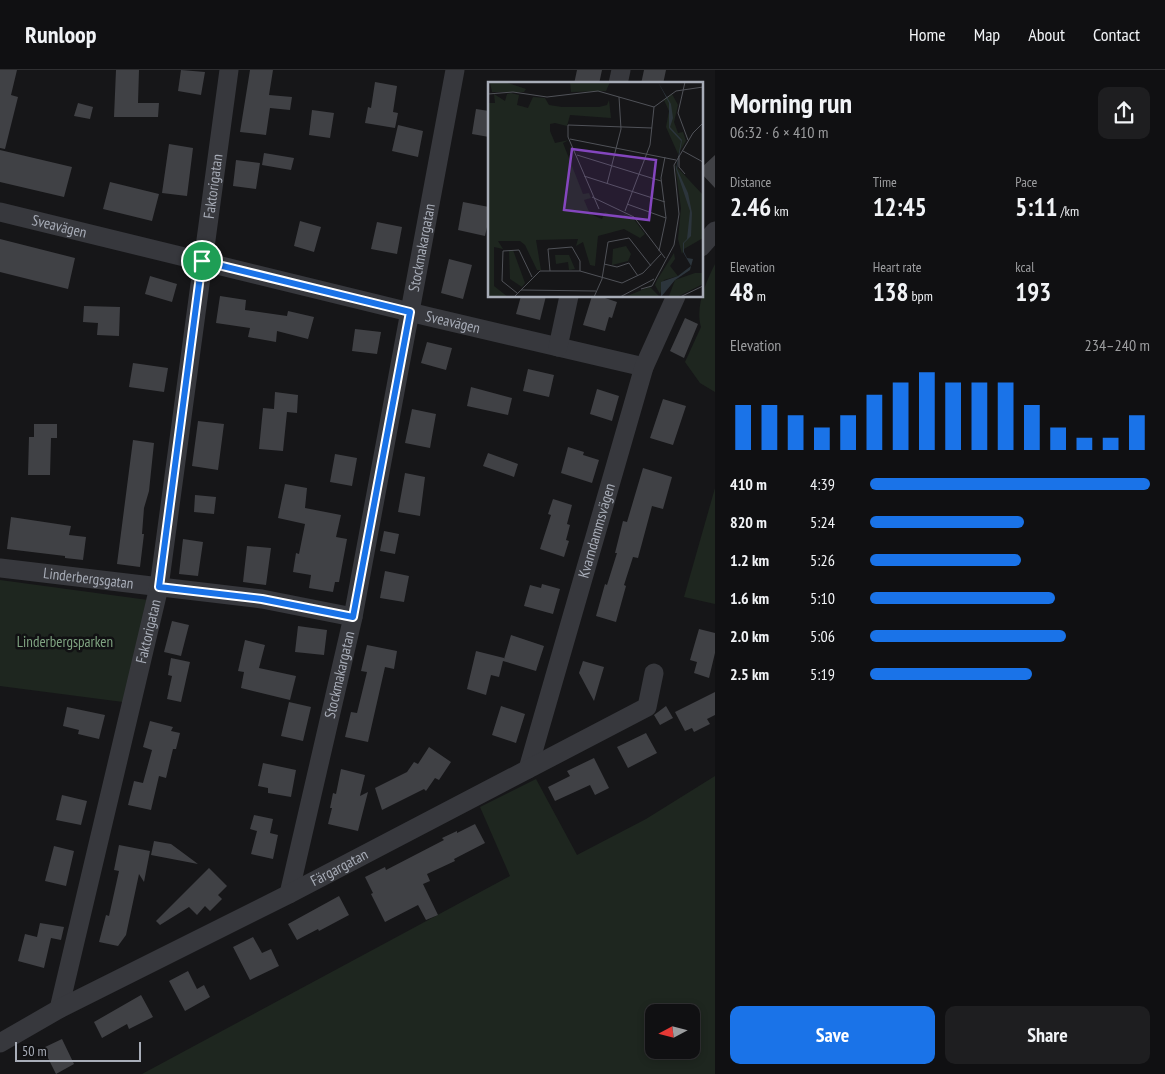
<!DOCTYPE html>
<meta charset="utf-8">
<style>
:root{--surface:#101012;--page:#1e1e20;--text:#f1f3f6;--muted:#9c9d9f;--line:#303032;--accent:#1a73e8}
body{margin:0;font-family:"PT Sans Narrow",sans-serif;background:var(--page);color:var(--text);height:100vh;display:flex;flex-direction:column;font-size:19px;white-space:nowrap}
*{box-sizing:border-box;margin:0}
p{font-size:16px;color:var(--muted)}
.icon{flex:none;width:28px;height:28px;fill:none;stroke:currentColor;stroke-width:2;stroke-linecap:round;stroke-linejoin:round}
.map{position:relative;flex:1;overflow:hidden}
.side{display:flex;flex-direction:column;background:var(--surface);width:450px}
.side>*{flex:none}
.needle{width:32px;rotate:263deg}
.fabs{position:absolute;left:645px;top:934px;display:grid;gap:10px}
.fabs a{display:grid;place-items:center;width:55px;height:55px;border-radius:10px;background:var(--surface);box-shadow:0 2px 8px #0003,0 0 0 1px var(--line);font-size:25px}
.scale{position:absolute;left:15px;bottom:12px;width:126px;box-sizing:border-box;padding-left:5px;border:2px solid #a8adb8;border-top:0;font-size:14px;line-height:18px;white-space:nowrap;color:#a8adb8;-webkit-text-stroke:4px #111113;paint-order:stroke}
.pin{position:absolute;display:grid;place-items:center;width:42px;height:42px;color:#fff;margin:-21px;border:2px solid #fff;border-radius:50%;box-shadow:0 1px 5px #0007}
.round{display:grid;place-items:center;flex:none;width:52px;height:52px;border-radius:10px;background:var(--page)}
.head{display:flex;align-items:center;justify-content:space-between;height:85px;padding:0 15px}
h1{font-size:28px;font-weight:700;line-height:38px}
.metrics{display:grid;grid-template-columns:repeat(3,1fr);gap:8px;height:85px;padding:5px 15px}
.metrics div{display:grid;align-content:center}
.metrics b{font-size:25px;font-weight:700}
.metrics small{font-size:14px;font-weight:400}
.metrics p{font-size:14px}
.chart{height:140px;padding:10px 15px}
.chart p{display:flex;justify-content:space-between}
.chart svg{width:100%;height:90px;margin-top:5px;stroke:var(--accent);stroke-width:6}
.primary-button{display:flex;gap:10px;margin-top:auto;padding:10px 15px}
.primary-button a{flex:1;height:58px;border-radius:10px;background:var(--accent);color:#fff;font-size:20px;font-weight:700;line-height:58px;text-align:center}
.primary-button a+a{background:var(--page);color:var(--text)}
ul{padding:0 15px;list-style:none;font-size:16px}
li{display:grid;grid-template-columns:80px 60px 1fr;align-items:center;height:38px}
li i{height:12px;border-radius:6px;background:var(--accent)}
header{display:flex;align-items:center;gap:30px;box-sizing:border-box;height:70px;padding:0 25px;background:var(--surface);border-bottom:1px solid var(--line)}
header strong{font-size:24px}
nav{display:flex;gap:28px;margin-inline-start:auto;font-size:18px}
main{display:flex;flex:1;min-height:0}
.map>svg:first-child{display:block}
</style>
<header>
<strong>Runloop</strong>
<nav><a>Home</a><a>Map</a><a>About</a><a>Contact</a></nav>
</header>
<main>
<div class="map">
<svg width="715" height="1004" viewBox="0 0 715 1004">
<rect width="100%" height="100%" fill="#161618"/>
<!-- green -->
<path fill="#1e261f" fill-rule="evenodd" d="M715,194V322L700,313L685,292L701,257C695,237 706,212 715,194Z
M715,418V534L684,527Z
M0,510L148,530L123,632L0,616Z
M715,706V1004H142L510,806L480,737L536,709L577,785L646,749ZM654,942H691V980H654Z"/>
<!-- building -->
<path fill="#404145" d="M0,0H17L11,25L18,27L5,79L0,78Z
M116,0H139L138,33H159L158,47H114Z
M181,0L205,2L201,25L178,21Z
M250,0H273L269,25L292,27L290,40L270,38L266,65L240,62Z
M577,0H602L599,14H574Z
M644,0H666L663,14H641Z
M375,12L397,16L393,42L398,43L395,58L365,53L368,37L371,38Z
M78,33L93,37L90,49L74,46Z
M476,39L489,41V67L472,64Z
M312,40L334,43L330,68L309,65Z
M398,55L423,61L418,87L392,81Z
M169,74L193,78L187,126L162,123Z
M0,80L72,97L64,127L0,112Z
M264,83L294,88L291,100L262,95Z
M715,85V118L701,103V98Z
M236,90L260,93L256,119L233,116Z
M110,112L159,124L152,151L103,139Z
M463,132L489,137V148L485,166L458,160Z
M300,151L321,157L314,182L294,176Z
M377,152L402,157L397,184L371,179Z
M0,169L75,188L68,219L0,202Z
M449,189L472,195L463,229L441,223Z
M150,206L177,214L172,232L145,224Z
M220,226L246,230L245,240L287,246L288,241L314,247L308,269L277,261L276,272L248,267L250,258L216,253Z
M521,226H546L540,250L516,244Z
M592,226H599L617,232L612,248L609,247L605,261L583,255Z
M84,236L120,237L119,266L97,265L98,253L83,252Z
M685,248L698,254L684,288L670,281Z
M355,259L381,262L377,284L352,281Z
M427,272L452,278L446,300L421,293Z
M133,293L168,298L164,322L129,317Z
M528,299L554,305L549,327L523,321Z
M471,317L512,328L508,345L467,336Z
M597,319L619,326L612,351L590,344Z
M275,322L298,325L297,343L287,342L283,381L259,379L263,338L274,339Z
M663,329L686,336L673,375L650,368Z
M412,339L436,344L430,378L405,373Z
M198,351L224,354L218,400L192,396Z
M34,354H57V368H51L50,405H28L29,367H34Z
M133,370L154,373L149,421L144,438L142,464H144L140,497L117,494Z
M568,377L584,382L583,385L599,390L592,413L561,403Z
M488,383L518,394L514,407L483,396Z
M335,384L357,388L352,416L330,412Z
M643,398L672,407L663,439L652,436L638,488L633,487L624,515L626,516L616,552L596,546L605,514L607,515L617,483H615L623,451L627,452Z
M405,403L425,407L420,446L398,442Z
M285,414L307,418L305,438L341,445L336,467L347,469L339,512H335L333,522L309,518L311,505L293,502L296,483L299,484L305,454L278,448Z
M195,425L216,427L214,444L194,442Z
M553,429L572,435L567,454L570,455L566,470L569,471L564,487L540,479L551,445L548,444Z
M11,447L71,456L69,465L86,467L83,490L65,488V486L7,479Z
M384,461L399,464L395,484L380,481Z
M183,469L203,472L198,506L179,504Z
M247,476L271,478L266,515L243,512Z
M385,501L409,506L404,532L380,528Z
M542,514L560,519L553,544L524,536L530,515L541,518Z
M172,551L189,555L181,586L164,582Z
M298,556L327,560L324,585L295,582Z
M699,559L715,563V583L709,608L694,603L697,592L690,590Z
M511,565L544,576L536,601L503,591L499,607L491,605L486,625L467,619L476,581L504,588V589Z
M245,570L265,575L259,598L296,606L290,630L241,618L244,602L238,601Z
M367,575L397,581L394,599L385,597L368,672L345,667L351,642L357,643L367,602L361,601Z
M171,588L190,592L181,632L167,629L172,606L168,605Z
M583,591L604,597L594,631L579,603Z
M715,622V645L707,649L710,654L694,662L692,658L685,661L675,642Z
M289,632L311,637L303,671L281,666Z
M501,636L525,644L516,673L492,665Z
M666,636L673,648L660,655L654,645Z
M67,637L105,645L99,669L78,664L79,660L63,656Z
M150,651L173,657L171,661L180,663L176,679H173L166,708L159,706L151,740L128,735L134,711L143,713L152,680L143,677Z
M646,663L657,683L628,698L617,677Z
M429,677L451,692L439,710L435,708L426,721L424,719L382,740L375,718L407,702L414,692L418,694Z
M594,688L609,718L595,725L590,715L555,731L548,717L570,706L567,701Z
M263,693L296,700L291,727L268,723V718L258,716Z
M341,699L365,705L360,726L368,722L358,761L328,754L332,738H330L333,723L336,724Z
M62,725L87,731L81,755L56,750Z
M254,745L273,749L270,763L278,765L273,789L251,784L257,761L250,759Z
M475,754L485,773L454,789L455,791L427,804L430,811L423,814L438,845L426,850L418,835L385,852L371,824L373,823L365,807L385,797L386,800L444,770L442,768L457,761V763Z
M154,771L171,774L198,794L151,785Z
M119,775L150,781L144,812L139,804L126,865L118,876L99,872L106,845L109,846L119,801L114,800Z
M54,776L74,781L66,816L45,811Z
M209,798L227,816L218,825L222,829L210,841L205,836L197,845L189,837L160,855L156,851Z
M339,826L349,845L319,861L318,859L297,870L288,854Z
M40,853L64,857L61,870L51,868L44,898L18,891L25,864L37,867Z
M253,867L262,883L271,879L279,896L250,910L233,877Z
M188,901L197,919L204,915L210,927L185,941L169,911Z
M141,925L153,947L129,959L127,954L102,968L94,952Z
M62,969L74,994L56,1004L43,978Z"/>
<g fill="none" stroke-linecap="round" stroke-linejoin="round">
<!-- minor -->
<g stroke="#37383d" stroke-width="19">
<path d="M618,14L621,0"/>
<path id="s1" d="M0,142L426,246L644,297"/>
<path d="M701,177L715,161"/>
<path d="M558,277L569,226"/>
<path id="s2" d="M0,498L262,529L353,547"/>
<path id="s3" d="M528,699L644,297L676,226"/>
<path id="s4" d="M289,824L353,547L455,0"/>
<path id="s5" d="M59,939L159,517L229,0"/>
<path id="s6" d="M0,973L59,939L289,824L647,637L654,603"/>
</g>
</g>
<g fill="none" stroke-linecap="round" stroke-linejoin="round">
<defs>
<path id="route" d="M202,191L410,242L353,547L262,529L159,517Z"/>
</defs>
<!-- route casing -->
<use href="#route" stroke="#fff" stroke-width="10"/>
<!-- route -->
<use href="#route" stroke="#1a73e8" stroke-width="6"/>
</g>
<g text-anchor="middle" stroke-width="5" stroke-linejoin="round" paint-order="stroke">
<!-- street labels -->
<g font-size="15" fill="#a8adb8" stroke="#111113">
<text dy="5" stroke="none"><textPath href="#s5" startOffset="838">Faktorigatan</textPath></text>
<text dy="5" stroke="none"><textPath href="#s1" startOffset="61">Sveavägen</textPath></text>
<text dy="5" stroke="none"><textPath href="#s4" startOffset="660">Stockmakargatan</textPath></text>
<text dy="5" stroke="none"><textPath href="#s1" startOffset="466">Sveavägen</textPath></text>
<text dy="5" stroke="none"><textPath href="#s3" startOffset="248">Kvarndammsvägen</textPath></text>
<text dy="5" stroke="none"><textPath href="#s2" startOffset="89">Linderbergsgatan</textPath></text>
<text dy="5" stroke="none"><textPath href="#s5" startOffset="388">Faktorigatan</textPath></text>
<text dy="5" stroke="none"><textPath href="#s4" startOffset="225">Stockmakargatan</textPath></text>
<text dy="5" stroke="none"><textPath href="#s6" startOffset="382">Färgargatan</textPath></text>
</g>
<!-- park labels -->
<g font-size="15" fill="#7fa381" stroke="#111113">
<text x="65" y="577">Linderbergsparken</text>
</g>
</g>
<!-- overview -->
<g transform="translate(488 12)">
<rect width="215" height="215" fill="#161618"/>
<path d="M17,0L38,7L36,10H4L2,1ZM82,0H122L118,9L83,10ZM23,11L31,13L29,23L40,26L45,15L57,16L61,23L74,25H111L119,23L121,18L123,36L82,33L79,44L67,41L62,42V49L67,61L81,58L75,61L95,112L101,111L103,116L96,118L102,132L114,137L117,130L132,136L137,132L145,136L157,152L152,156L136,147L110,154L107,184L102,183L95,160L88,164L90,157L48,158L53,188H49L37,163L32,159H10L15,167L6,165V204L20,215H5L0,213V21H7L6,12L17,19L19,12ZM184,12L190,23L186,40L190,51L195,50L198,59L190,72L178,45L181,29L176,18ZM187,83L215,113V156L196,167L194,172L190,157L193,126ZM138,164L143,172L140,179L124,183L125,167ZM21,168H25L37,201L34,205L22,197ZM186,171L187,177L182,184L190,194L176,198L172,212L167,203L169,198ZM67,173H81L87,187L81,188L80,180L68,182ZM207,191H215V202L189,215L181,214L187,198ZM163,201L162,205L172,215H137L161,205Z" fill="#1e261f"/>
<path d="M170,0L183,22L185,36L182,45L194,58L189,87L200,111L204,131L203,154L196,161V170L199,176L205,177L202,188L187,198L173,215V200L190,194L203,184L195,170V161L199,157L202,129L188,87L193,59L181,46V21Z" fill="#2c353c"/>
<path fill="none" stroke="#505258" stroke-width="1" d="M197,0L190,31L200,58M0,12L25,10L59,15L110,9L166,25M82,57L188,78M195,69L215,80M89,73L173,99M191,74V85L197,92M96,94L177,120M119,102L133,47L131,15M104,115L146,135L177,176M139,122L178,136M111,127L80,55V43L164,46M137,129L162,63L166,25L188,9L215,5M171,169L178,136L173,96L177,75M116,182L129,185L141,181L150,194M62,189L60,167L84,165L92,179V189M153,207L164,204L186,163L191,132L186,83L205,51L215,41M33,208L108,209M29,211L14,199L15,169L31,168L44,195M26,215L52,189H92L134,201L155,191L173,172M106,215L114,197L120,160L141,156L163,184M132,215L166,197M192,215L215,204"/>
<path fill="#8446be" fill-opacity="0.15" stroke="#8446be" stroke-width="2.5" d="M84,67L168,78L161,138L76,128Z"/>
<rect width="215" height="215" fill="none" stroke="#a8adb8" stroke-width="2.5"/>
</g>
</svg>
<div class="fabs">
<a><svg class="needle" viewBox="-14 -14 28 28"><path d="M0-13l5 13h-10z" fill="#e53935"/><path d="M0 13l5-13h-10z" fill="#9c9d9f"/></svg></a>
</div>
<div class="scale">50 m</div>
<div class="pin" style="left:202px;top:191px;background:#1e9e55"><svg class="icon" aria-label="arrive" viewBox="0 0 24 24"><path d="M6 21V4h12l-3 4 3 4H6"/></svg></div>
</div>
<section class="side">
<div class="head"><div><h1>Morning run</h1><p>06:32 · 6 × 410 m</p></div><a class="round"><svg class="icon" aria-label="share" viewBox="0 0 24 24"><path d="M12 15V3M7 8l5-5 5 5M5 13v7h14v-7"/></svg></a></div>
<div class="metrics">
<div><p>Distance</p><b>2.46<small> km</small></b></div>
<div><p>Time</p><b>12:45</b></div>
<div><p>Pace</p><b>5:11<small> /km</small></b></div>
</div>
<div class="metrics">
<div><p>Elevation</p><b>48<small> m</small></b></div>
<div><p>Heart rate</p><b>138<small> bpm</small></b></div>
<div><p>kcal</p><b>193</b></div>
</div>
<div class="chart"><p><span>Elevation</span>234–240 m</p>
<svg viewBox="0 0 160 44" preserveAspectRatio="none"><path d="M5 44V22M15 44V22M25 44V27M35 44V33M45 44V27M55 44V17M65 44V11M75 44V6M85 44V11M95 44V11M105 44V11M115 44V22M125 44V33M135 44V38M145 44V38M155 44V27"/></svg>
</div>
<ul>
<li><b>410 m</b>4:39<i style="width:100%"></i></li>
<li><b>820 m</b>5:24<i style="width:55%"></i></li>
<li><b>1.2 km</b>5:26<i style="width:54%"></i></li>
<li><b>1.6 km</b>5:10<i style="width:66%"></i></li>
<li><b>2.0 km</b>5:06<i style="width:70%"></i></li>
<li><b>2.5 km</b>5:19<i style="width:58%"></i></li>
</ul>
<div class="primary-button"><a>Save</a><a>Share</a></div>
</section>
</main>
